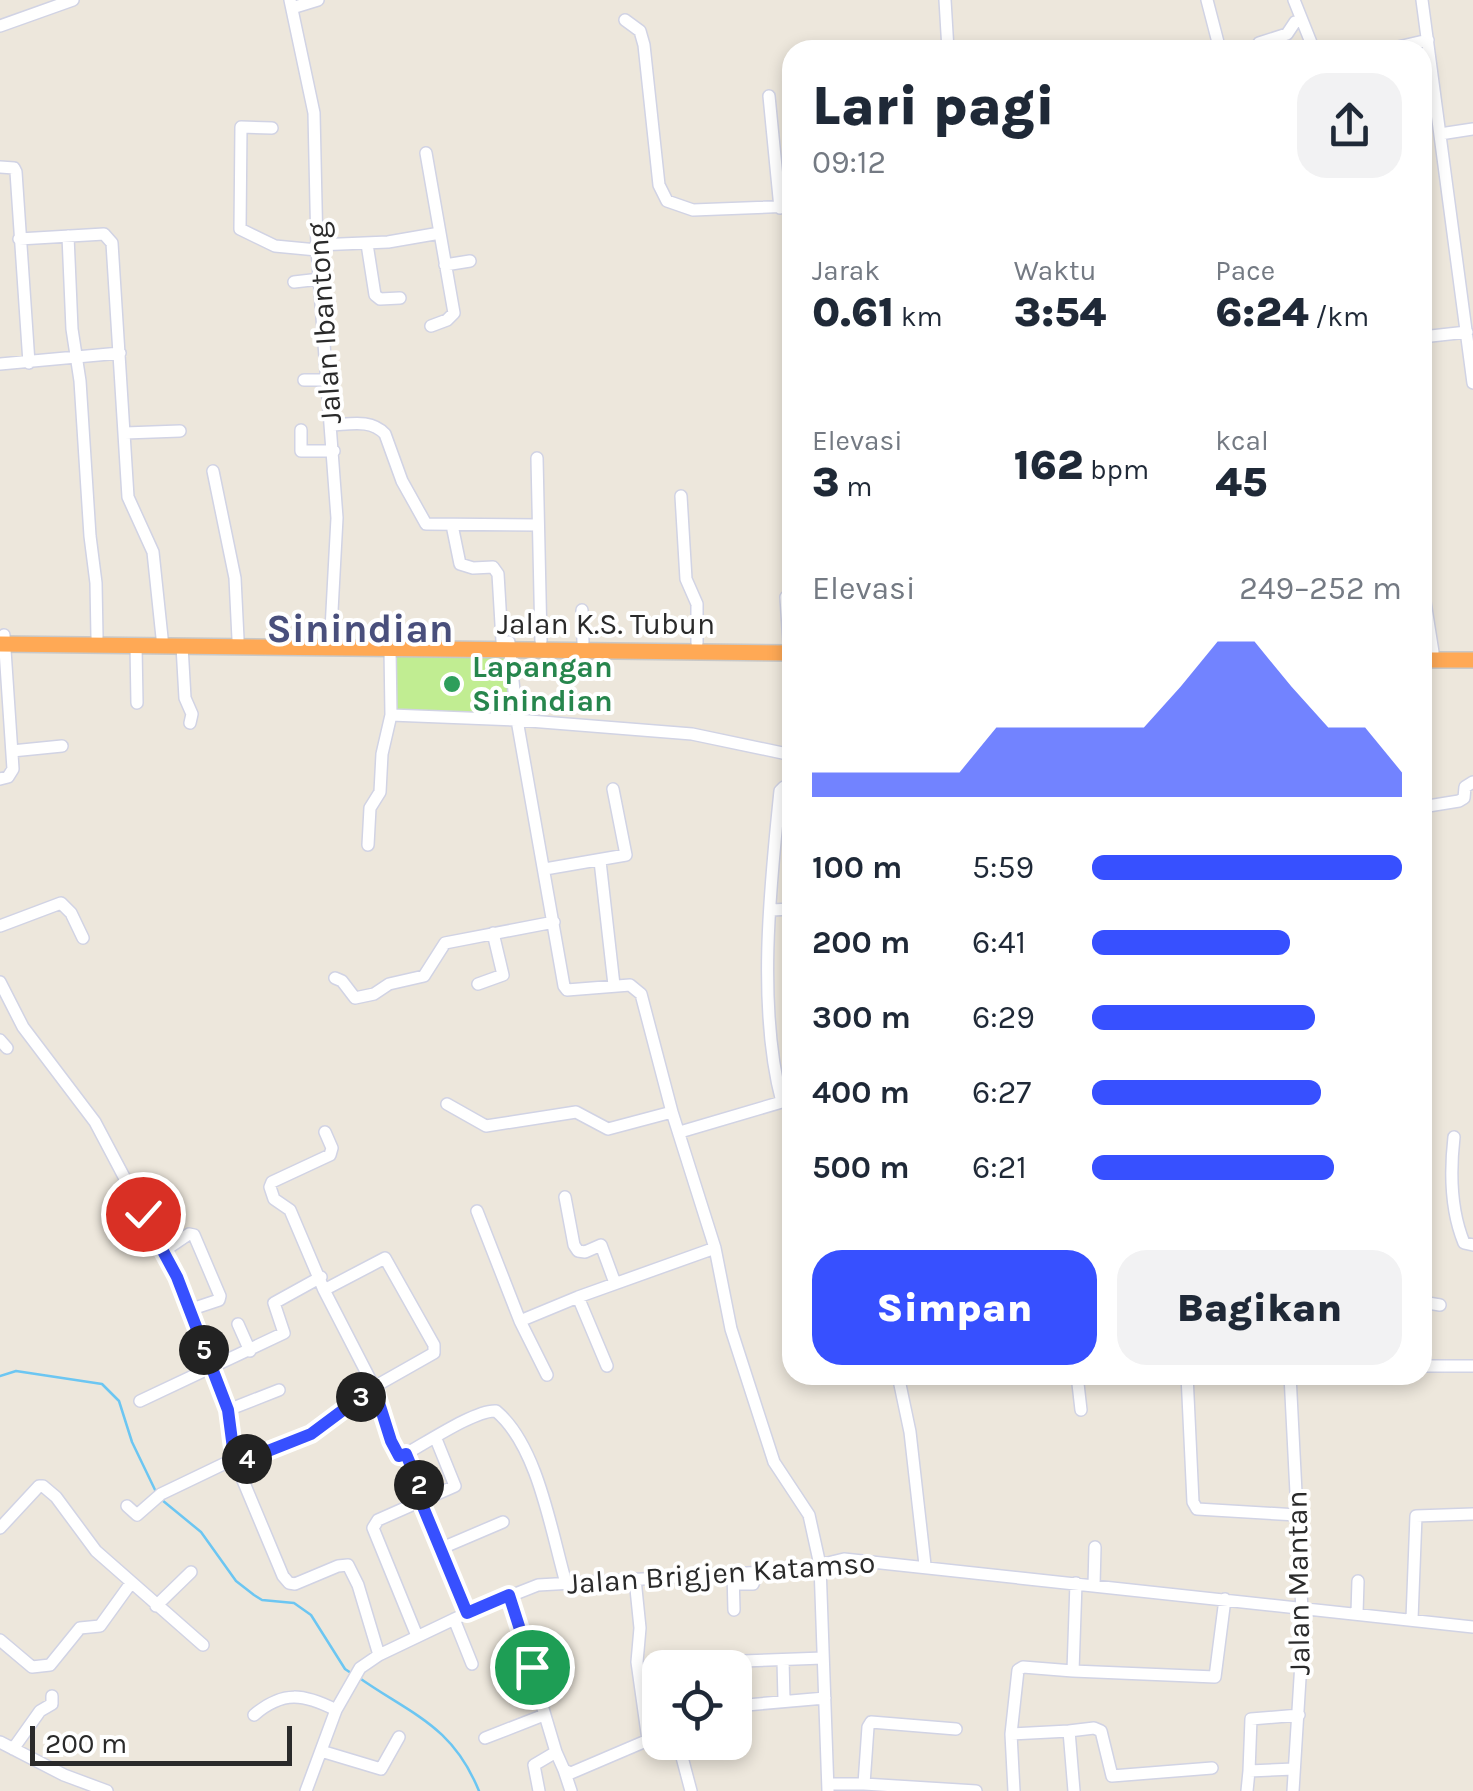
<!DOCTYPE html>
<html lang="id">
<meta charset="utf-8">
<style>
:root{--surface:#fff;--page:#f2f2f3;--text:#1f2937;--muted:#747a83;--accent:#3750ff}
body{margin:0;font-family:Karla,sans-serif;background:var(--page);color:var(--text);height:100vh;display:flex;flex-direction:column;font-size:38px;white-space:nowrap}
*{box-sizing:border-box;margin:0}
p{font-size:32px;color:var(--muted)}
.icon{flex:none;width:55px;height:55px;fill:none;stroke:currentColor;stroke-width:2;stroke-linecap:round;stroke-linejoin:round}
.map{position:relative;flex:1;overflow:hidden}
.side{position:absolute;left:782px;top:40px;width:650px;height:1345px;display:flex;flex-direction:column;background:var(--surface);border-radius:30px;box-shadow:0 5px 15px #0003}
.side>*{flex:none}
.fabs{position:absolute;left:642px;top:1650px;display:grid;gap:20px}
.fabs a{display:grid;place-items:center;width:110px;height:110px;border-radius:20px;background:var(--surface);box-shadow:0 5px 15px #0003;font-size:50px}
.scale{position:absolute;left:30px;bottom:25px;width:262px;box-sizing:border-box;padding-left:10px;border:5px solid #2a2a2a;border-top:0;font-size:28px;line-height:35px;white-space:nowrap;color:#2a2a2a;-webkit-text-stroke:8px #fff;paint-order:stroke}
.pin{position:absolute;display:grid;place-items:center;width:85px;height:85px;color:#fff;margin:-42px;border:5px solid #fff;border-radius:50%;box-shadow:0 2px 10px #0007}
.km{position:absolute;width:50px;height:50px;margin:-25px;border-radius:50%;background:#222;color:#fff;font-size:28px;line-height:50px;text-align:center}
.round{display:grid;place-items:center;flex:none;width:105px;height:105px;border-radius:30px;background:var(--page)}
.summary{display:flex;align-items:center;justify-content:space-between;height:170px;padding:0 30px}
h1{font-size:55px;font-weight:800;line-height:75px}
.stats{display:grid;grid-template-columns:repeat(3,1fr);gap:15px;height:170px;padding:10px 30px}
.stats div{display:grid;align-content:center}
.stats b{font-size:42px;font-weight:800}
.stats small{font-size:28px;font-weight:400}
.stats p{font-size:28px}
.chart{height:280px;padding:20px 30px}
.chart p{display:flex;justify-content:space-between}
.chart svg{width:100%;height:180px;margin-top:10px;fill:var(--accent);opacity:.7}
.action{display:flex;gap:20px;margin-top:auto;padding:20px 30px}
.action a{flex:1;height:115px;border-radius:30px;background:var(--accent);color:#fff;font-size:40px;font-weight:800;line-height:115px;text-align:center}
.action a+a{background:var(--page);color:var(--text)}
ul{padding:0 30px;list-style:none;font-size:32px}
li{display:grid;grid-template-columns:160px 120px 1fr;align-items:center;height:75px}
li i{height:25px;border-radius:12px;background:var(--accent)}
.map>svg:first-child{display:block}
</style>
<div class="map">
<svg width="1473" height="1791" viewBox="0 0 1473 1791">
<rect width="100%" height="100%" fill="#ede7dc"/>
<!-- pitch -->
<path fill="#c1ed92" d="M395,654H506L511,714H397Z"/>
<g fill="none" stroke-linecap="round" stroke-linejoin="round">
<!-- stream -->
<path stroke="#6cc6f2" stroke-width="2.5" d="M0,1376L16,1371L102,1384L119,1401L132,1442L157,1494
M162,1500L201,1532L236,1581L254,1595L262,1600L294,1603L311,1615L345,1669L351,1673
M358,1677C412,1715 452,1725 479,1791"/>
<defs>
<path id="minor" d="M290,0L314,113L317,250L337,518L330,648
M945,0L948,50
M1207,0L1220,50
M1294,0L1314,50
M1422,0L1473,383
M292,8L318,0
M625,20L640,31L644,45L659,185L667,201L693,210L792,206
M0,26L73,0
M1259,43L1287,34L1295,22L1302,20
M1385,50L1428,40
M769,96L780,208
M272,128L241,127L240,229L275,246L317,250
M1440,134L1473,129
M0,167L14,168L16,172L29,363
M68,236L72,329L80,381L90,536L96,583L97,637
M19,239L104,234L112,243L128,497L153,552L163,647
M367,244L375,295L380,299L400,298
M317,245L388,242L440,233L426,153
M445,265L470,261
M294,282L320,279
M431,326L447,320L454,313L440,233
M1422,337L1467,332
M0,364L120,353
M304,380H328
M332,425C351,424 371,419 385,434L402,481L426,524L538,525
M301,430V451H334
M125,433L180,431
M537,458L541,641
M213,471L235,578L238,639
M681,496L686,579L697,604V643
M452,525L460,564L473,568L493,567L498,574L502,641
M1422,583L1433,652
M786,597L789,644
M582,610L583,642
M136,646L137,703
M182,646L185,698L192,714L190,723
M390,649L391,715L517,720L509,642
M12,751L62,746
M792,755L692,734L517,720L564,986L567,990L630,985L641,994L672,1112L715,1248L731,1329L774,1462L809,1515L820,1565L828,1791
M0,779L8,777L13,769L4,635
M1422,807L1459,801L1464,798L1465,787L1473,782
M368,845L370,808L380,792L382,754L391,715
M600,861L614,985
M545,869L626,855L613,789
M772,910L792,909
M0,926L61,903L71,913L83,938
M335,978L342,981L355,998L374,994L389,984L424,976L445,943L554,922
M0,982L23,1027L95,1122L177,1277L228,1410L234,1459L283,1576L289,1583L295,1584L338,1566L348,1565L358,1585L379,1655
M478,984L503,975L493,933
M0,1040L7,1048
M782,1102C757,1009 770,887 780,791L784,787L792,788
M447,1104L486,1126L576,1112L608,1129L672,1112
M325,1132L332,1148L330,1155L272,1182L270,1187L274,1199L290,1210L324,1290L374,1387L397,1452L402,1456C423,1445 476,1409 496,1411C538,1446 551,1531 566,1583
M680,1132L792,1099
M1454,1137C1450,1172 1450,1209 1464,1243L1473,1245
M565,1197L574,1245L578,1251L585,1252L601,1245L615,1283
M477,1211L520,1321L547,1375
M164,1251L189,1234L194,1235L220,1296L219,1300L189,1310
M578,1297L607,1366
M1422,1302L1440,1305
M520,1321L578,1297L715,1248
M238,1324L250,1351
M1422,1366H1473
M898,1375L910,1432L925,1565
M1077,1375L1081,1410
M1187,1375L1193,1502L1197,1509L1297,1515
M1290,1375L1303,1630L1293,1791
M140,1401L284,1333L274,1303L321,1277
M228,1410L279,1390
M406,1454L425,1500
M235,1464L311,1434L374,1387L434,1353V1345L385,1258L324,1290
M421,1502L467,1613
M127,1506L137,1515L161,1494L234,1459
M0,1528L39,1486H43L56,1497L96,1551L203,1645
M442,1548L503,1522
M733,1573L734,1610
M635,1579L640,1628L637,1662L648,1740
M733,1584H753L758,1571
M1094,1585L1095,1547
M509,1595L556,1752L564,1770L571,1773L660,1735
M156,1606L191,1572
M1357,1613L1358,1581
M454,1619L472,1664
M1412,1619L1416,1516L1473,1514
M417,1636L373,1528L378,1520L455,1486L436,1439
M0,1640L32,1667L50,1665L80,1628L100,1626L131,1583
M783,1660L784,1700
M1073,1671L1215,1677L1225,1599
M744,1704L740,1670L743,1661L823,1658
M735,1706L825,1698
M254,1715C283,1690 304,1694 336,1710
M1069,1731L1094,1728L1101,1731L1112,1776L1212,1768
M1011,1734L1069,1731L1074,1791
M485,1738L544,1715
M0,1742L64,1775L107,1791
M678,1742L691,1791
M13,1749L40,1711L52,1704V1696
M321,1751L381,1769L399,1737
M564,1770L571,1791
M1249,1771L1251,1719L1299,1715
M828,1784H864L868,1727L871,1722L956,1729
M864,1784L976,1791
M306,1791L336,1710L360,1668L379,1655L467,1613L538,1585L799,1570L844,1559L1473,1627
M539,1791L534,1765L556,1752
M1014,1791L1011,1734L1018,1670L1023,1667L1073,1671L1076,1583
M1247,1791L1249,1771L1294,1769"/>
<path id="highway" d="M0,644L792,653
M1422,660H1473"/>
</defs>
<!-- minor casing -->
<use href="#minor" stroke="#d1d3e4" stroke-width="14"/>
<!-- highway casing -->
<use href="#highway" stroke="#c8c8c8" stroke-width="18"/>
<!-- minor -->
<use href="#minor" stroke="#fff" stroke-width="11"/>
<!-- highway -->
<use href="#highway" stroke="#ffa955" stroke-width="15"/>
</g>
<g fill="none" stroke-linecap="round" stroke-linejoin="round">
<defs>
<path id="route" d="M143,1214L177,1277L228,1410L235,1464L311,1434L374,1387L391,1441L399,1456L406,1454L425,1500L421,1502L467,1613L509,1595L532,1667"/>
</defs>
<!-- route casing -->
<use href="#route" stroke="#fff" stroke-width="20"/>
<!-- route -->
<use href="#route" stroke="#3750ff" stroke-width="12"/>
</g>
<!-- markers -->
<circle fill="#2e9e5b" stroke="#fff" stroke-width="4" cx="452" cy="684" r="10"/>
<g text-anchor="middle" stroke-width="8" stroke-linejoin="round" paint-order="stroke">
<!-- street labels -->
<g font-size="30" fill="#2a2a2a" stroke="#fff">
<text transform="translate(324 323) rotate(-94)" y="10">Jalan Ibantong</text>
<text x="606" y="634">Jalan K.S. Tubun</text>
<text transform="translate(721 1573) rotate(-4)" y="10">Jalan Brigjen Katamso</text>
<text transform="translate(1298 1583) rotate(-91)" y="10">Jalan Mantan</text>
</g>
<!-- leisure labels -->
<g font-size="30" font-weight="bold" fill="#27864d" stroke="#fff" text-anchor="start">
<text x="472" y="677">Lapangan<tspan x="472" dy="34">Sinindian</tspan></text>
</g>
<!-- district labels -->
<g font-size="40" font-weight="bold" fill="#494f7c" stroke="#fff">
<text x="360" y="642">Sinindian</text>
</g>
</g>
</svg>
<div class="fabs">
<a><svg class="icon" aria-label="locate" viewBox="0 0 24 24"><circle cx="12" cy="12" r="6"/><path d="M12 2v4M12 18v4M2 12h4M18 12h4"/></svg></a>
</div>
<div class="scale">200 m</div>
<div class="pin" style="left:532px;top:1667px;background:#1e9e55"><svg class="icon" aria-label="arrive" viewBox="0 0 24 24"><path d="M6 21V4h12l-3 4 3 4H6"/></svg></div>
<div class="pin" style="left:143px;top:1214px;background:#d93025"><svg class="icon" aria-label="check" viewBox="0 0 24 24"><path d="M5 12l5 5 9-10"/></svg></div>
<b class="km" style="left:419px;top:1485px">2</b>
<b class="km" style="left:361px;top:1397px">3</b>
<b class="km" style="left:247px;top:1459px">4</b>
<b class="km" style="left:204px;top:1350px">5</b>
<section class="side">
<div class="summary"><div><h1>Lari pagi</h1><p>09:12</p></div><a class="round"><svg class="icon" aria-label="share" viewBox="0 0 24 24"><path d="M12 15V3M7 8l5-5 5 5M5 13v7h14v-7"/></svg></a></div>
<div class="stats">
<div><p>Jarak</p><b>0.61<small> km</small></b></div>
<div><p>Waktu</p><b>3:54</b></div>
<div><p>Pace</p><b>6:24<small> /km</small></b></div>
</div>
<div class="stats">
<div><p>Elevasi</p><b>3<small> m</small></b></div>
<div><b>162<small> bpm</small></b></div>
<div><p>kcal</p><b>45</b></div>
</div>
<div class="chart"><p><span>Elevasi</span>249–252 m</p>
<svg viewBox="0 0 160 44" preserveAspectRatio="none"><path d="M0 44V38L10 38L20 38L30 38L40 38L50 27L60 27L70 27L80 27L90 27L100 17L110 6L120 6L130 17L140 27L150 27L160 38V44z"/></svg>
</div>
<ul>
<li><b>100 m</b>5:59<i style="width:100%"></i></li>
<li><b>200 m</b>6:41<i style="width:64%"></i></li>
<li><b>300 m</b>6:29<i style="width:72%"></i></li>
<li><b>400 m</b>6:27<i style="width:74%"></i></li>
<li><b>500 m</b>6:21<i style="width:78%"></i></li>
</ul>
<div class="action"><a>Simpan</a><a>Bagikan</a></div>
</section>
</div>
